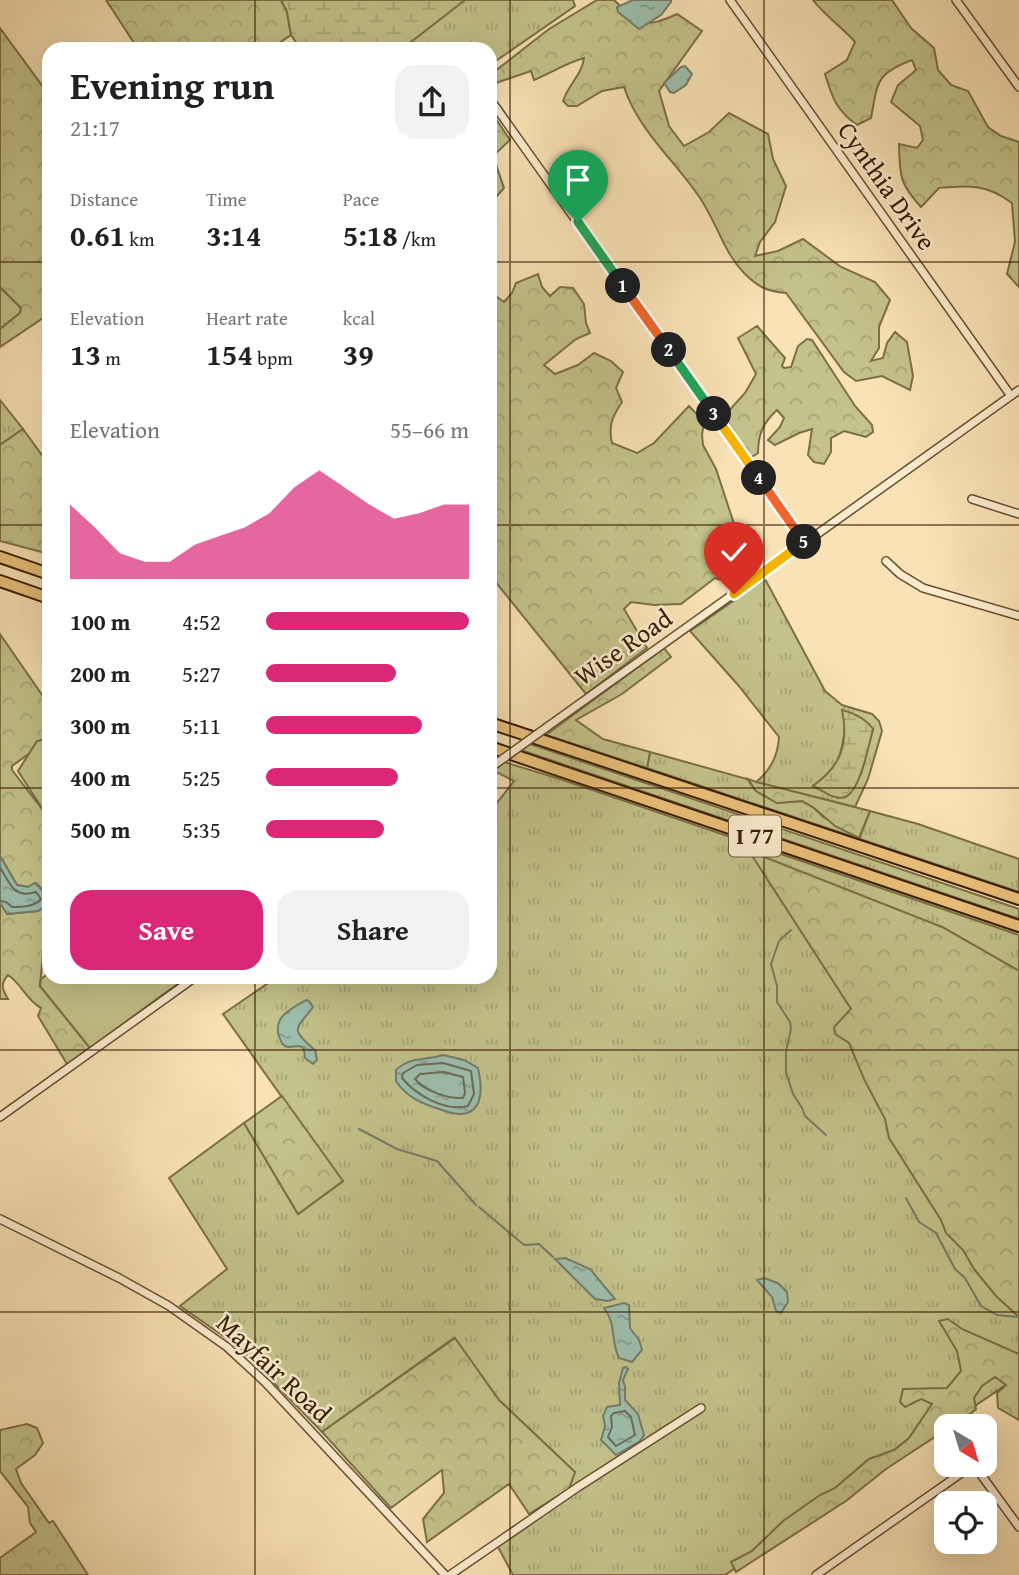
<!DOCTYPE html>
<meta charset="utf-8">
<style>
:root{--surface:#fff;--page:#f2f2f2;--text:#202124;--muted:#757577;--accent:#db2777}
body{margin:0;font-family:"Gentium Book Plus",serif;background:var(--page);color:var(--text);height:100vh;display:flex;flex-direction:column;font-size:26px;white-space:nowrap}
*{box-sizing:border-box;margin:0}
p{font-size:23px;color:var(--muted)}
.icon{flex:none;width:38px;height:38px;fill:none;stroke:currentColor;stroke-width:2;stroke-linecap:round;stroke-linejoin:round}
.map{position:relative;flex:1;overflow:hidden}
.panel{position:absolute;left:42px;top:42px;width:455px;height:942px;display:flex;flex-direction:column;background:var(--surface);border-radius:21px;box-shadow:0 7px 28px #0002}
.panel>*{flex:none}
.needle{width:46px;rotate:142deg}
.tools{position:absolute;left:934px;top:1414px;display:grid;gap:14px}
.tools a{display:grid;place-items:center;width:63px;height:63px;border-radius:14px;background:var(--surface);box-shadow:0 7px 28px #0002;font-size:35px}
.pin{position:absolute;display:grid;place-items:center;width:60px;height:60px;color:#fff;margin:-72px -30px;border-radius:50% 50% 50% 0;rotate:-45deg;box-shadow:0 0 7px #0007}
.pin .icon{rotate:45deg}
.km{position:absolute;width:35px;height:35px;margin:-18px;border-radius:50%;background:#222;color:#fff;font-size:19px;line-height:35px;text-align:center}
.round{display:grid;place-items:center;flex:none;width:74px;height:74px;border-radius:21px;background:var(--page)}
.summary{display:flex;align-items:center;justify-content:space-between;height:119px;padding:0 28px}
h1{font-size:38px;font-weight:700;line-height:52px}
.figures{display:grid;grid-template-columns:repeat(3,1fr);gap:10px;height:119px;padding:7px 28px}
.figures div{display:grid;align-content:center}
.figures b{font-size:30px;font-weight:700}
.figures small{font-size:19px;font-weight:400}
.figures p{font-size:19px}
.chart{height:196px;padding:14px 28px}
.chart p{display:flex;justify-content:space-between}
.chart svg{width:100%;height:126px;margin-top:7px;fill:var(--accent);opacity:.7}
.cta{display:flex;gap:14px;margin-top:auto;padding:14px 28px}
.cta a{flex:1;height:80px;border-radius:21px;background:var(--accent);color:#fff;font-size:28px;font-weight:700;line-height:80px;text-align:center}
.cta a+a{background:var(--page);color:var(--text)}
ul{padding:0 28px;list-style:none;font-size:23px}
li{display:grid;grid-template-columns:112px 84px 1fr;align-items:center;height:52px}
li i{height:18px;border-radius:9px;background:var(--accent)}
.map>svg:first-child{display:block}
</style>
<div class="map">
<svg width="1019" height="1575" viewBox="0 0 1019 1575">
<defs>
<pattern id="grass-tufts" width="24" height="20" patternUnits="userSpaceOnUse" patternTransform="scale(1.75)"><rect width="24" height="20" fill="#c3c28a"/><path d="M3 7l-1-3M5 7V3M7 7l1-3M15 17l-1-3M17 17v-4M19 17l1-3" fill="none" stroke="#a8a675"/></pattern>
<pattern id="forest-crowns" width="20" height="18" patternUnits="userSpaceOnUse" patternTransform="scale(1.75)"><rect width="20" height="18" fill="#c3c28a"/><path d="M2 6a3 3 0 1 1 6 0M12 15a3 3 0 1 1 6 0" fill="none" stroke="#a8a675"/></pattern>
<pattern id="wetland-marsh" width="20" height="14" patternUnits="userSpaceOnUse" patternTransform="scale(1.75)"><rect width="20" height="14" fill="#c3c28a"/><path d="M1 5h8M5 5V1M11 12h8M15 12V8" fill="none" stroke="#a8a675"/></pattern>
<pattern id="water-ripples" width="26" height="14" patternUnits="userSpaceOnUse" patternTransform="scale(1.75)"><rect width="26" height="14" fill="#9ebead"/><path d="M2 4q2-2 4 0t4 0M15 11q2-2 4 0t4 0" fill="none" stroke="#829a8b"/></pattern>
</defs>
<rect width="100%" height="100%" fill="#f9e2b5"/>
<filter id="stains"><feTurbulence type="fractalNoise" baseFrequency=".00286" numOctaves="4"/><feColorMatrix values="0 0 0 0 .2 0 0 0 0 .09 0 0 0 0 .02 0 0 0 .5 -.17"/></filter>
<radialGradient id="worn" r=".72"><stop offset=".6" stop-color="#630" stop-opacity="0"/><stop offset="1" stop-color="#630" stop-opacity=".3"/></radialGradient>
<!-- grass -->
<path fill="url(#grass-tufts)" stroke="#7c6f46" stroke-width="2" fill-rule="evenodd" d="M464,0H573L575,6L490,65V49H400Z
M0,287L21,308L20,313L0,329Z
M0,400L23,429L0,445Z
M765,579L825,691L842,705L872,714L879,721L882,731L868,779L855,807L756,782C770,771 778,755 779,737L738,685L690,631ZM845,727L873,729L861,774L838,798L814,785C838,768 842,755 845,727Z
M530,744L1019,909V919L521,750Z
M650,752L747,779L756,791L777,803L802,801L813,807L823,817L860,837L870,811L918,824L1019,859V892L647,768Z
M504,762L560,779L1019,935V971L942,927L1019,1269V1376L725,1575H513L497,1545L564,1499L575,1472L499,1400L454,1338L322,1432L239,1347L180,1306L227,1269L169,1178L244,1123L298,1214L342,1182L223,1014L277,977L490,976V812L514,781L492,770Z"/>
<!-- forest -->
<path fill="url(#forest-crowns)" stroke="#7c6f46" stroke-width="2" d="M106,0H281L287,12L291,35L270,49H138Z
M597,0H614C640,25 644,29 677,14L702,31L659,91L669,126L684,146L709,132L729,113L768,134L773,159L786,186L775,222L760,242L755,256L778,251L803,239L841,267L875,282L890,300L879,327V348L871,361L883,358L887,343L895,332L907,342L913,376L910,390L882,376L856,381L844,372L786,293C766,291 758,287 744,273C723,251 717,223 700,198C676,162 638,130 624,87L602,91L577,106H568L563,101C569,83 582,75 584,58C566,63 551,73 534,80L531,71L490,85V75L549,29Z
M813,0H892L911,28L934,48L938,70L951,85L968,91L988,127L1001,136L1019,142V287L1007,274L1015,242L1012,203C987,184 968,185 939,188L921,207C899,183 900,176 899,144L917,148L923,140L920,126L891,102L898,85L916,70L912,60C875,74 878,82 871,118L857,125C836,110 832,97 825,74L847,60L855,42C842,27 825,16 813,0Z
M0,28L49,95V314L0,347V329L20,313L21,308L0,287Z
M490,110L510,140L493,156L504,188L490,204Z
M538,274L542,287L550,296L560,287L573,288L584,304L586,323L590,333L576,339L544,365L555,374L578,365L594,353L611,361L623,372L616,388L622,402C612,417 608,426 612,443L637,453L654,443L689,406L704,422L702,435L703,445L716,469L738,536L747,577L729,583L715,578L681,604L654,605L631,602L624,609L647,648L586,694L490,575V292L504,302L512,293L516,283Z
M757,326L785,358L782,366L784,368L791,367L798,346L807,339L812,340L855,406L872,425L873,432L866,437L844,431L831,438V452L824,464L814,462L808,455L812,429L799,433L775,445L768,440L780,427L784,418L777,410C763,423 758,434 758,453L750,458L724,416L745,393L756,374L738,338Z
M23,429L49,465V554L0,541V445Z
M0,634L49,705V743H44L12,766V770L49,818V897L36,883L28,887L17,885L0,856Z
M664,648L671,657L622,694L576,720L603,739L650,752L647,768L546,735Z
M748,779L756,782L870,811L859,838L835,826L813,807L802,801L777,803L756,791Z
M749,851L942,927L1019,971V1317L996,1296L974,1269L963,1250L946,1233L941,1220L889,1138L885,1119L864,1079L849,1043L835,1034L834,1027L851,1009Z
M0,903L8,914L38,911L49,904V941L43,953L40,986L90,1048L67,1064L38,1016L41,1008C26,1000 22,984 8,975C0,984 2,989 8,999H0Z
M282,1096L343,1181L298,1214L244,1123Z
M948,1319L962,1329L1019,1354V1420L998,1408L997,1393L1006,1385L995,1377L982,1386L974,1398L976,1409L960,1422L947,1426V1429L886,1469L846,1501L736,1572L731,1562L752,1551L783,1521L820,1495L835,1488L869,1459L894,1450L909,1438L932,1404L921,1399L905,1407L900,1402L903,1389L947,1388L961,1371L957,1351L939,1321Z
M455,1338L499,1400L575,1472L569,1489L529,1514L509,1484L427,1542L423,1519L444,1493L442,1470L391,1508L322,1432Z
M27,1424L37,1428L43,1443L35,1455L16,1469L21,1483L49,1523L53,1521L88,1575H0V1558L36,1532L30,1523L28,1507L0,1471V1430Z"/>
<!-- wetland -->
<path fill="url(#wetland-marsh)" stroke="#7c6f46" stroke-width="2" d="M281,0H465L402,49H301L291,35L287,12Z
M842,710C853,713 866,719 873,729C869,744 860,792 845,797C835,801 822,790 813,786C841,766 849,744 842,710Z"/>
<!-- green -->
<path fill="#c3c28a" stroke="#7c6f46" stroke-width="2" d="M49,738V819L18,771L37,741Z
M49,973V976L187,977L90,1048L40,986L41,979Z"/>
<!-- water -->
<path fill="url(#water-ripples)" stroke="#747d69" stroke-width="2" d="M633,0H671V2L661,15L639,29L618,12L617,7Z
M685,66L692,74L686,85L674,93L670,92L664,83L681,67Z
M0,856L17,885L28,887L35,883L49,897V904L38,911L7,914L0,903Z
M306,1000L309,1001L313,1007C296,1030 289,1028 315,1050L317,1060L313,1064L305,1058L304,1049L300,1046C296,1046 292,1047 288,1047C283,1046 282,1044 280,1039C271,1018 290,1009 306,1000Z
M443,1055L464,1060L478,1068C485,1099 479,1124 442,1110C423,1104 407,1098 396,1081V1070C411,1056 425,1061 443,1055Z
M565,1258L590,1269L615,1299L608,1301L595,1299L555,1259Z
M764,1278L778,1283L787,1292L788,1302L781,1313L776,1311L772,1297L757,1280Z
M624,1303L629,1305L630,1328L639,1340L642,1350L632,1362L619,1358C610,1340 617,1325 604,1308Z
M626,1367L628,1369L623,1380L625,1387V1400L638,1414L644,1435L640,1441L616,1455L601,1440L605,1426L603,1416L607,1407L620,1405L619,1383L623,1368Z"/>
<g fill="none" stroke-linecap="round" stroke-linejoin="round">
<!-- shore -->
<path stroke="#6a6d58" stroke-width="2" d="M0,867C10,884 14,899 36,892L41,899C34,907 22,907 12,907L6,902L0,901
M443,1063L471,1071L474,1094L468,1106C445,1112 416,1095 402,1078L403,1073L417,1065Z
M444,1072L463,1077L465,1093L463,1098C448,1099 425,1091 415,1079L420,1074Z
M625,1411L631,1417L635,1435L616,1446L608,1437L612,1427L611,1416L614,1413Z"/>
<!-- stream -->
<path stroke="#747d69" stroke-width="2" d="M791,930L779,941L771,964L777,986V1002L790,1022L791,1029L786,1051V1072L793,1094L802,1108L805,1116L826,1135
M359,1129L397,1149L437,1161L476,1205
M906,1198L919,1222L936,1233L955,1269L965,1278L981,1306L997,1315L1019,1317
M479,1207L524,1245L539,1244L553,1257"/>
<defs>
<path id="minor" d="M730,0L1011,396
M956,0L1019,87
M490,99L805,543
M972,499L1019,514
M886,561L900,574L923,588L1019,616
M547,727L1019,390
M0,1117L197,976
M0,1219L119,1278L169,1306L227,1347L266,1383L445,1575
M974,1465L1019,1527
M450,1575L578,1487L701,1408
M816,1575L973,1465"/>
<path id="highway" d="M0,557L49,574
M0,581L49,598
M490,723L1019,899
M490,747L1019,926"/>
</defs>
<!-- minor casing -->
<use href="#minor" stroke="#674e2f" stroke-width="10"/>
<!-- highway casing -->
<use href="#highway" stroke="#361c02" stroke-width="14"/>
<!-- minor -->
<use href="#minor" stroke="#fbeccf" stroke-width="7"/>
<!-- highway -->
<use href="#highway" stroke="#ecc17a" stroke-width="10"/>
<defs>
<path id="minor-bridge" d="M490,768L547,727"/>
</defs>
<!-- minor-bridge casing -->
<use href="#minor-bridge" stroke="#674e2f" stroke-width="10" stroke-linecap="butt"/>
<!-- minor-bridge -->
<use href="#minor-bridge" stroke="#fbeccf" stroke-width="7"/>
</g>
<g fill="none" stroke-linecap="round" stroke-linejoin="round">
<defs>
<path id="split-1" d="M578,222L623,286"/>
<path id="split-2" d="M623,286L669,350"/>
<path id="split-3" d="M669,350L714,414"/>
<path id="split-4" d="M714,414L759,478"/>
<path id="split-5" d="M759,478L804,542"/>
<path id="split-6" d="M734,594L804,542"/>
</defs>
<!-- split-1 casing -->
<use href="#split-1" stroke="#fff" stroke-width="14"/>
<!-- split-2 casing -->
<use href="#split-2" stroke="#fff" stroke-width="14"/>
<!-- split-3 casing -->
<use href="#split-3" stroke="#fff" stroke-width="14"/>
<!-- split-4 casing -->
<use href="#split-4" stroke="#fff" stroke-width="14"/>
<!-- split-5 casing -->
<use href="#split-5" stroke="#fff" stroke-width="14"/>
<!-- split-6 casing -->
<use href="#split-6" stroke="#fff" stroke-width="14"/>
<!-- split-1 -->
<use href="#split-1" stroke="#22a559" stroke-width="9"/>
<!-- split-2 -->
<use href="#split-2" stroke="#f0652b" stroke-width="9"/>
<!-- split-3 -->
<use href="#split-3" stroke="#22a559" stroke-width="9"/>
<!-- split-4 -->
<use href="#split-4" stroke="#f5b400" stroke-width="9"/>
<!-- split-5 -->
<use href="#split-5" stroke="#f0652b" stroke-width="9"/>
<!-- split-6 -->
<use href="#split-6" stroke="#f5b400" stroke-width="9"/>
</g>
<!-- grid -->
<path fill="none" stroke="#361c02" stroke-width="2" stroke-opacity="0.55" d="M255,0V49M510,0V1575M764,0V1575M0,262H49M490,262H1019M0,525H49M490,525H1019M0,788H49M490,788H1019M255,976V1575M0,1050H1019M0,1312H1019"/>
<g text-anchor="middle" stroke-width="5" stroke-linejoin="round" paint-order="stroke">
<!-- shield labels -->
<rect fill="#fbeccf" stroke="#715a40" stroke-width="2" x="729" y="815.5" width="52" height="41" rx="5"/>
<g font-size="24" font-weight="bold" fill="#361c02">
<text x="755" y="844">I 77</text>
</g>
<!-- street labels -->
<g font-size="26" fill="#361c02" stroke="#fbeccf">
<text transform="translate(887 186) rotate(55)" y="9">Cynthia Drive</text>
<text transform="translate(623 647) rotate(-35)" y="9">Wise Road</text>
<text transform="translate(274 1368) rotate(43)" y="9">Mayfair Road</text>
</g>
</g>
<rect width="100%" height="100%" filter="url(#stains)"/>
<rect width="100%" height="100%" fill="url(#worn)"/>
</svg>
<div class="tools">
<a><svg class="needle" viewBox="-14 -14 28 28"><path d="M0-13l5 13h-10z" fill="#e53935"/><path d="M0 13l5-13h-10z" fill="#757577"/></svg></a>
<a><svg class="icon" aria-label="locate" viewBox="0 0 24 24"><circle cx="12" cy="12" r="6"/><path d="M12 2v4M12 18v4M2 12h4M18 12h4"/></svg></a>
</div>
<div class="pin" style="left:578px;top:222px;background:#1e9e55"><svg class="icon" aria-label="arrive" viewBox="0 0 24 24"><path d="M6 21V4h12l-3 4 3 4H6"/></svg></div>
<div class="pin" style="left:734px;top:594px;background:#d93025"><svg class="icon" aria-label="check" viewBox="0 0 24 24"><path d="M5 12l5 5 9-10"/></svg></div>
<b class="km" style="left:623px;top:286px">1</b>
<b class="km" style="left:669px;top:350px">2</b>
<b class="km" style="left:714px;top:414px">3</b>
<b class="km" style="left:759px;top:478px">4</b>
<b class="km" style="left:804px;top:542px">5</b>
<section class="panel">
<div class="summary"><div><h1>Evening run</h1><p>21:17</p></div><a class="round"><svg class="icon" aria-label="share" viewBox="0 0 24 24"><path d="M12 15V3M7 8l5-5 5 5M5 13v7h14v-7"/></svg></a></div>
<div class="figures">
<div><p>Distance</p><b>0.61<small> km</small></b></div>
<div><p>Time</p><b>3:14</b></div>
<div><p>Pace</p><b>5:18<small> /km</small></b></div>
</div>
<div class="figures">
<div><p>Elevation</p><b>13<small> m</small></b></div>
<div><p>Heart rate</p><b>154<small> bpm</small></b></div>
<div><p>kcal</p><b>39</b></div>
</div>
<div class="chart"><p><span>Elevation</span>55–66 m</p>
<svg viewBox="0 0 160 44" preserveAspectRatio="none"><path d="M0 44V18L10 26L20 35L30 38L40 38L50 32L60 29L70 26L80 21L90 12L100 6L110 12L120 18L130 23L140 21L150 18L160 18V44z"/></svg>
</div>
<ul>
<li><b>100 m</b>4:52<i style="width:100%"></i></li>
<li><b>200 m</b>5:27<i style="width:64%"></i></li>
<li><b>300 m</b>5:11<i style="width:77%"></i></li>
<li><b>400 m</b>5:25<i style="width:65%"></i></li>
<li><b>500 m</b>5:35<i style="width:58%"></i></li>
</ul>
<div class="cta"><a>Save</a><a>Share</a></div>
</section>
</div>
